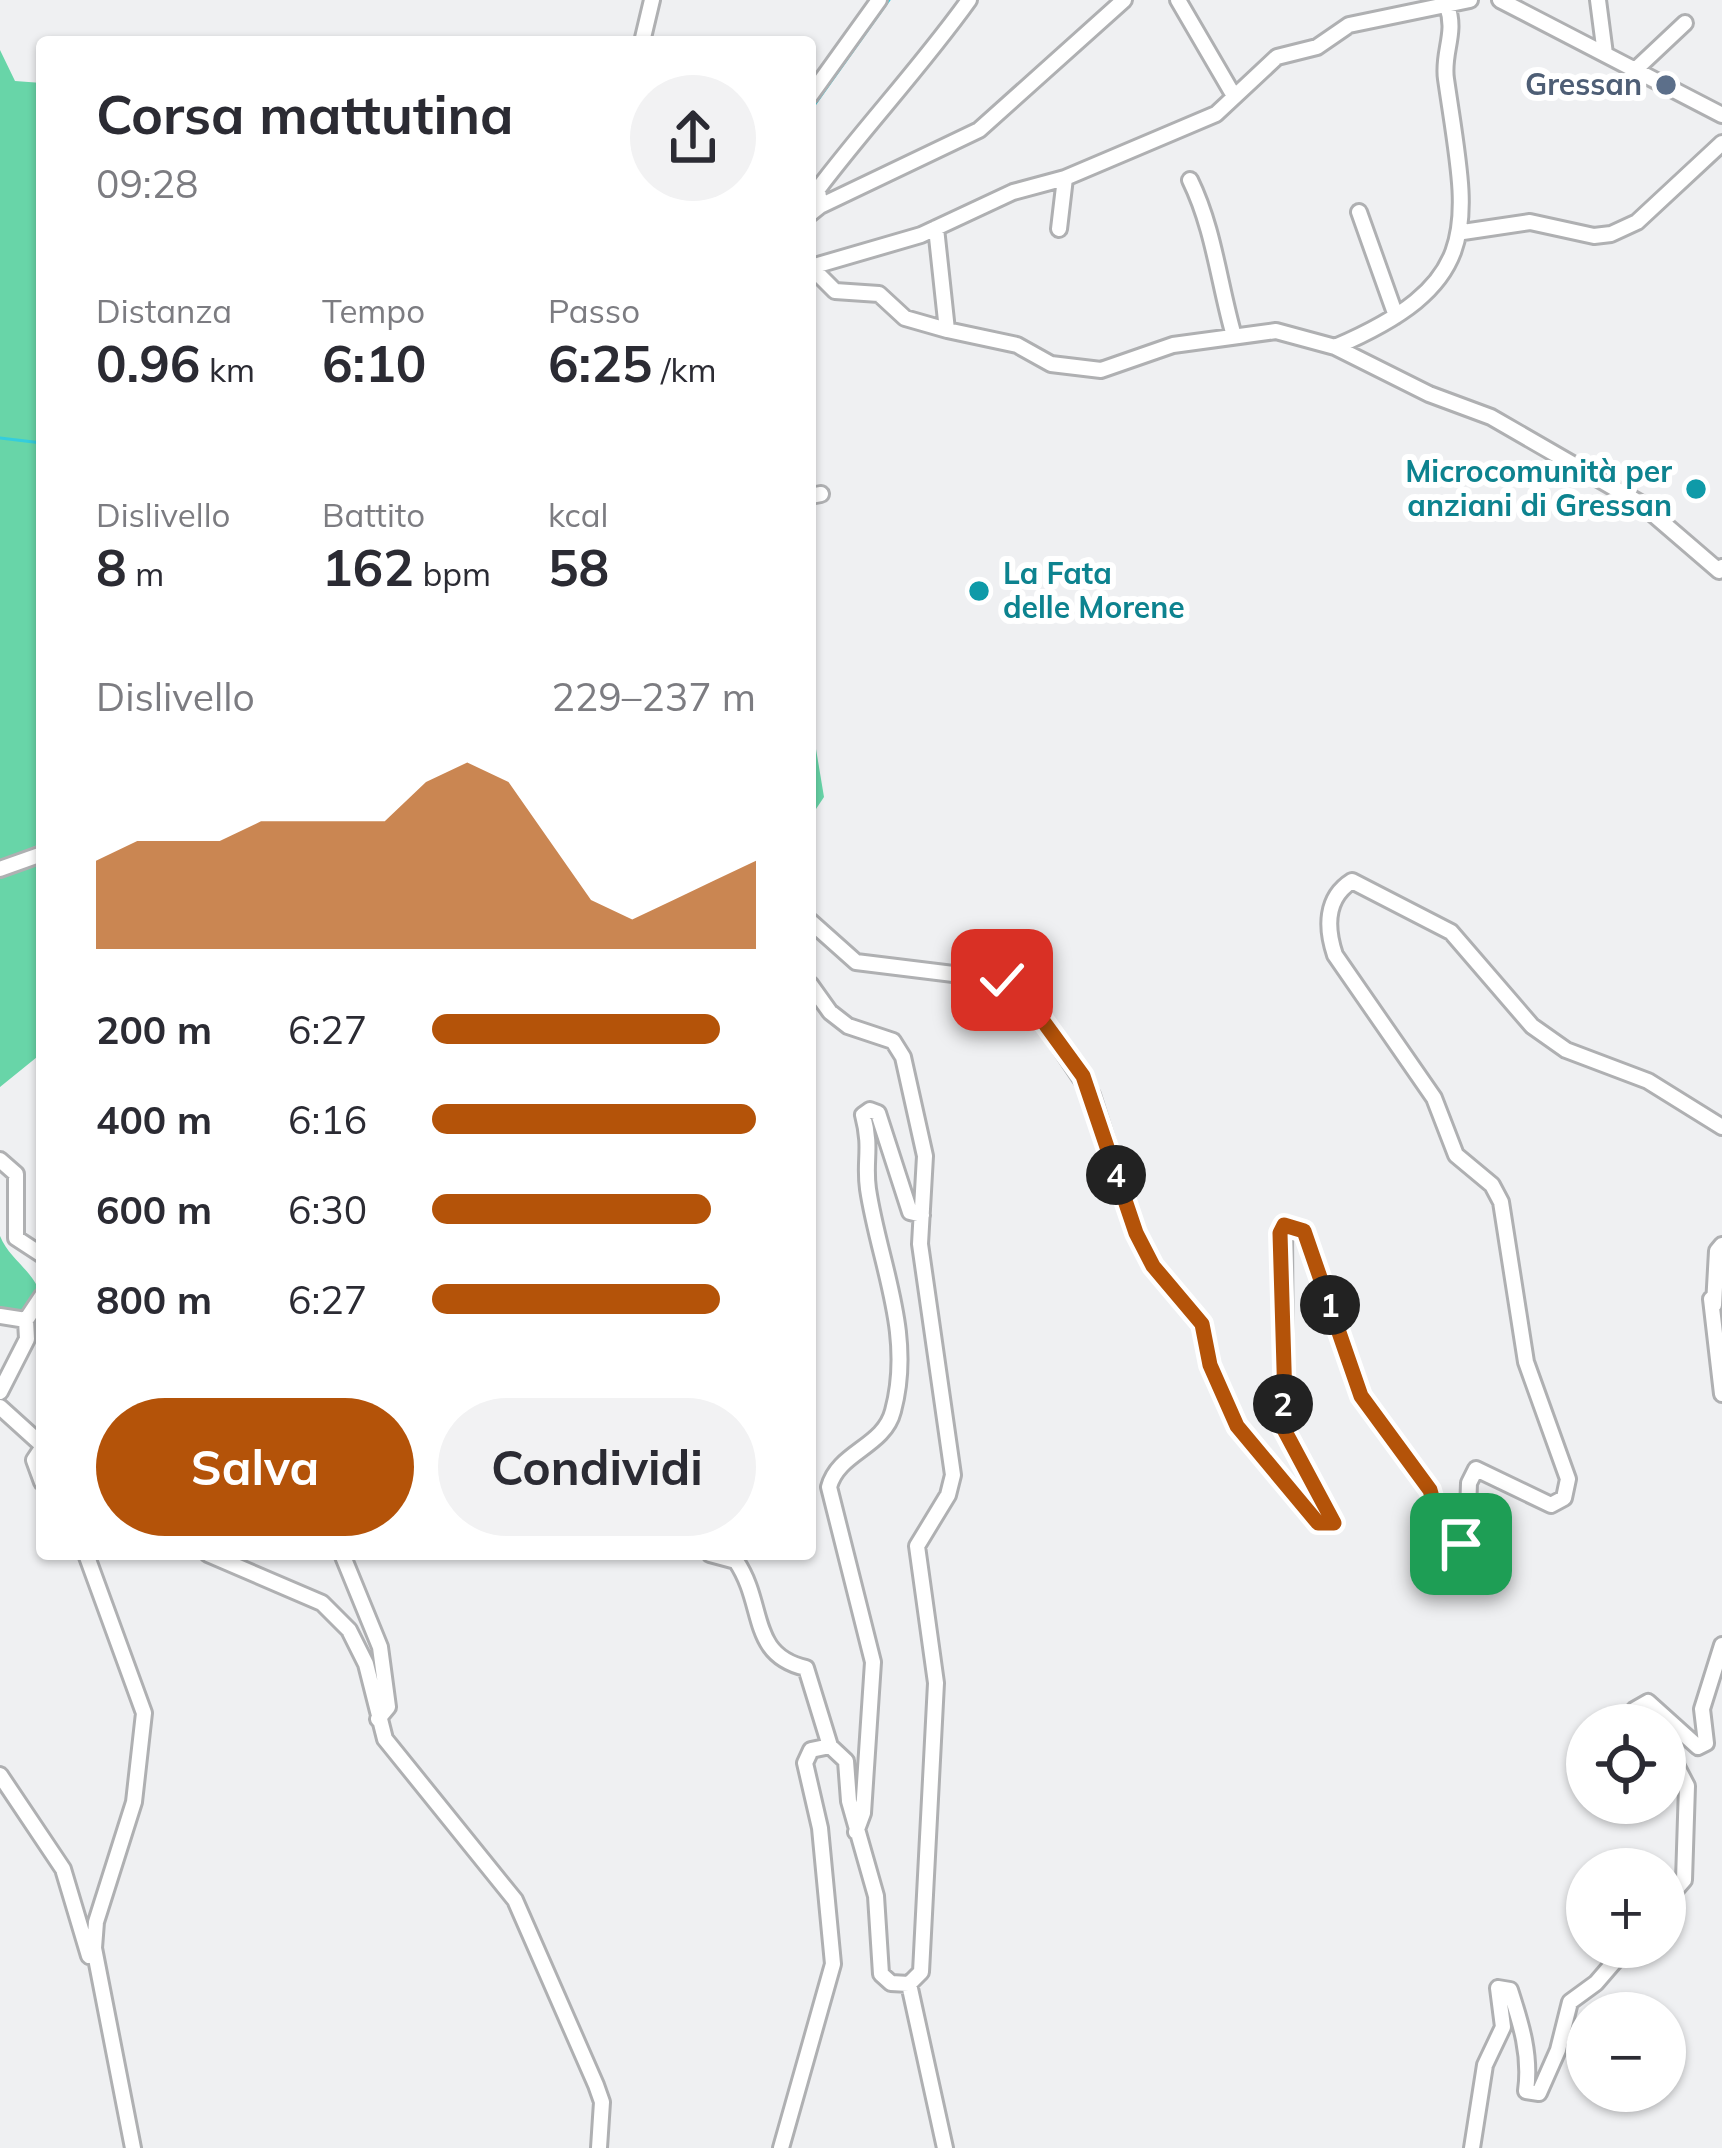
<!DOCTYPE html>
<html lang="it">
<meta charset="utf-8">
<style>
:root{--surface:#fff;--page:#f2f2f3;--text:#2b2b33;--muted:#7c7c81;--accent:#b45309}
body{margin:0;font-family:Mulish,sans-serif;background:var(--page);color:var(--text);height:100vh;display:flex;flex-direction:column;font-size:45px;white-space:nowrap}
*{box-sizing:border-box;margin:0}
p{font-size:39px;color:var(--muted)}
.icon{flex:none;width:66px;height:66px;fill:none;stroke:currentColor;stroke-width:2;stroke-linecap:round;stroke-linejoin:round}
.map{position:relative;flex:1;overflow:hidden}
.panel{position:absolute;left:36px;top:36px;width:780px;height:1524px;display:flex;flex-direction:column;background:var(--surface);border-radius:12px;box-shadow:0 3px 9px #0004}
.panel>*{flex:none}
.controls{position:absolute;left:1566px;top:1704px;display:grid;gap:24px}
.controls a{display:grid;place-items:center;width:120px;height:120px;border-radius:50%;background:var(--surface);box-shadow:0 3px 9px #0004;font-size:60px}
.pin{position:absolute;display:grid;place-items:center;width:102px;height:102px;color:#fff;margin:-51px;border-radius:24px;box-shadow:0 6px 18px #0006}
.km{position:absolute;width:60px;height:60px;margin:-30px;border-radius:50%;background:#222;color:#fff;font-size:33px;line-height:60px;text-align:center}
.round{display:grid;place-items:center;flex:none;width:126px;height:126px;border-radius:63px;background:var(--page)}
.summary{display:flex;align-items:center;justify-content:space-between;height:204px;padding:0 60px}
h1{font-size:54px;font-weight:700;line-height:90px}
.metrics{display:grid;grid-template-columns:repeat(3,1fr);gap:18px;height:204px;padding:12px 60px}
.metrics div{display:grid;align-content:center}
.metrics b{font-size:51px;font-weight:700}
.metrics small{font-size:33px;font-weight:400}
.metrics p{font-size:33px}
.chart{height:336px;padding:24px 60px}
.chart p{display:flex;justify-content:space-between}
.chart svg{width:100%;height:216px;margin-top:12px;fill:var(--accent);opacity:.7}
.primary-button{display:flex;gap:24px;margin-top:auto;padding:24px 60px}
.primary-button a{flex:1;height:138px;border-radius:72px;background:var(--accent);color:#fff;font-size:48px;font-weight:700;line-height:138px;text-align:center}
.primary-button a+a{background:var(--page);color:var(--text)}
ul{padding:0 60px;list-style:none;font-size:39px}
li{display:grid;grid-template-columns:192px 144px 1fr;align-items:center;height:90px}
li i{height:30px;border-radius:15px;background:var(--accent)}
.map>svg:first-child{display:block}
</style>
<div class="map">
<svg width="1722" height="2148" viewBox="0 0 1722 2148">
<rect width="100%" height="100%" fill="#eff0f2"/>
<!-- green -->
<path fill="#68d5a8" d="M0,50L15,81L42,83V843L0,862Z
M810,713L824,797L810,818Z
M42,858V1053L0,1087V872Z
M0,1236C9,1258 29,1268 38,1288L24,1310L0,1318Z"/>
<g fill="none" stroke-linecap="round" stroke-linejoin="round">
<!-- stream -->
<path stroke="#35cddc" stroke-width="3" d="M810,111L889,0
M0,438L42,443"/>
<defs>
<path id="minor" d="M1178,0L1234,96
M1500,0L1722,115
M1598,0L1605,54
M642,42L652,0
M1635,70L1685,23
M810,96L879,0
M1190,180C1214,229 1219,284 1234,336
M820,206L979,130L1124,0
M1359,212L1396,316
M810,214L820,206L818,189C868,123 921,67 969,0
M936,228L947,330L905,318L879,294L835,291L811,267L921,235L1013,192L1065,178L1216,114L1277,57L1317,47L1349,25L1470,0
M1059,229L1065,178
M1463,232L1530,222L1594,236L1611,234L1637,222L1722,143
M947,330L1017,345L1051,364L1101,370L1173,345L1276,331L1335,347C1489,281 1467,224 1446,79C1442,53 1457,33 1447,6
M1335,347L1429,394L1491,417L1640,503L1719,571L1722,567
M810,496L821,494
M0,869L42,854
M810,921L856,962L1002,980L1035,1010L1092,1095L1136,1233L1153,1266L1202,1324L1210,1365L1237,1426L1319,1523H1334
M0,1160L16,1174V1238L42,1255
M1711,1299L1722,1394
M1714,1305L1717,1251L1722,1245
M0,1316L26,1320L27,1339L0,1392
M26,1320L42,1296
M0,1407L42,1445
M42,1448L34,1460L42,1482
M1334,1523L1280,1422L1285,1401L1284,1225L1303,1231L1361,1396L1430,1490L1444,1538L1461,1544L1467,1539L1469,1483L1476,1469L1551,1505L1564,1498L1568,1479L1526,1362L1501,1202L1492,1185L1456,1155L1434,1098L1335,955C1326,928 1325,898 1352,881L1451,932L1532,1026L1566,1050L1648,1081L1722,1127
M86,1554L144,1713L134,1802L96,1922L94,1948L133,2148
M208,1554L322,1603L349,1630L366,1664L385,1739L515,1900L596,2085L602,2102L599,2148
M342,1554L380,1647L388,1707L378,1719
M710,1554L736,1561C766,1605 748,1655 806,1668L830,1746
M1645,1725L1634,1710L1648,1702L1698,1747L1706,1743L1702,1709L1722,1645
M1665,1744L1687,1786L1684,1880L1665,1902
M0,1775L63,1869L89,1956
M856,1832L863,1813L873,1662L829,1487C838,1452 884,1447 893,1411C914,1333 879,1263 868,1189C864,1161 872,1149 863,1115L870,1110L878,1113L910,1212L922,1215
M909,1984L945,2148
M781,2148L833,1964L820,1828L805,1763L811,1750L830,1746L846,1761L849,1801L876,1896L881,1974L891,1983L909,1984L921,1972L936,1683L917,1546L948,1495L953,1475L920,1244L925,1156L903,1057L893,1041L848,1026L830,1012L810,984
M1472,2148L1485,2065L1503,2027L1498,1988L1510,1990C1521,2024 1531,2055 1526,2091L1539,2093L1558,2050L1570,2002L1596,1983L1627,1947"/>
</defs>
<!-- minor casing -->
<use href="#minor" stroke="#afb0b2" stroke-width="20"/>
<!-- minor -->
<use href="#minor" stroke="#fff" stroke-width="14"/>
</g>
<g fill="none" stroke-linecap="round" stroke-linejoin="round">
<defs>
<path id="route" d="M1002,980L1035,1010L1083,1076L1136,1233L1153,1266L1202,1324L1210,1365L1237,1426L1318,1523H1334L1280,1422L1285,1401L1280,1233L1284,1225L1304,1231L1361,1396L1430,1490L1444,1538L1461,1544"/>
</defs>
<!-- route casing -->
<use href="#route" stroke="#fff" stroke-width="24"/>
<!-- route -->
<use href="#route" stroke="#b45309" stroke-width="15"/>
</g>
<!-- markers -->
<circle fill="#5c6f8a" stroke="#fff" stroke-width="4.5" cx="1666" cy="85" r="12"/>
<g fill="#0f9aa8" stroke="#fff" stroke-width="4.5">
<circle cx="1696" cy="489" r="12"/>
<circle cx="979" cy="591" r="12"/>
</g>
<g text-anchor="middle" stroke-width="12" stroke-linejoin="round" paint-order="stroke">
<!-- service labels -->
<g font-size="30" font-weight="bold" fill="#4e5e75" stroke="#fff" text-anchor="end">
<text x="1642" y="95">Gressan</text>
</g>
<!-- culture labels -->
<g font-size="30" font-weight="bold" fill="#0d838f" stroke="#fff" text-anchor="end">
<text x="1672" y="482">Microcomunità per<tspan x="1672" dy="34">anziani di Gressan</tspan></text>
<text x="1003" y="584" text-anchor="start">La Fata<tspan x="1003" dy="34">delle Morene</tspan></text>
</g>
</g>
</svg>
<div class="controls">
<a><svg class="icon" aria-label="locate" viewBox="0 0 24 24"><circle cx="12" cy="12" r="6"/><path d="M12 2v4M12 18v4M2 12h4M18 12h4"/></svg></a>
<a>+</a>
<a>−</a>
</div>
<div class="pin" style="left:1461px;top:1544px;background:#1e9e55"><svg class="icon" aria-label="arrive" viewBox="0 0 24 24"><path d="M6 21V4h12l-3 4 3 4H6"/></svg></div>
<div class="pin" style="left:1002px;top:980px;background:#d93025"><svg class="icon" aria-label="check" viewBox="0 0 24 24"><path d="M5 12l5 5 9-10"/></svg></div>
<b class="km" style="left:1330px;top:1305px">1</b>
<b class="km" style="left:1283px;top:1404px">2</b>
<b class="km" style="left:1116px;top:1175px">4</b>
<section class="panel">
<div class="summary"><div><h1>Corsa mattutina</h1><p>09:28</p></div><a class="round"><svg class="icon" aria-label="share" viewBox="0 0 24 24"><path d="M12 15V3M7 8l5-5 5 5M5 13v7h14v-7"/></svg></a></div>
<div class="metrics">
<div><p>Distanza</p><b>0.96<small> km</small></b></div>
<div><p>Tempo</p><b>6:10</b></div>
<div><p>Passo</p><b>6:25<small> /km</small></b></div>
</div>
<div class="metrics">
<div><p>Dislivello</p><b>8<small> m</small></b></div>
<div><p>Battito</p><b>162<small> bpm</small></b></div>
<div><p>kcal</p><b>58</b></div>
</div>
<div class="chart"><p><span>Dislivello</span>229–237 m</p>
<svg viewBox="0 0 160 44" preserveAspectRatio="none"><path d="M0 44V26L10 22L20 22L30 22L40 18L50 18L60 18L70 18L80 10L90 6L100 10L110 22L120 34L130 38L140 34L150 30L160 26V44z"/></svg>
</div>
<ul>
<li><b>200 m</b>6:27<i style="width:89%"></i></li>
<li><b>400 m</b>6:16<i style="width:100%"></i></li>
<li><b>600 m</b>6:30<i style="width:86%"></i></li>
<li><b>800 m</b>6:27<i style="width:89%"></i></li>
</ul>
<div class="primary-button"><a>Salva</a><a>Condividi</a></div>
</section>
</div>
